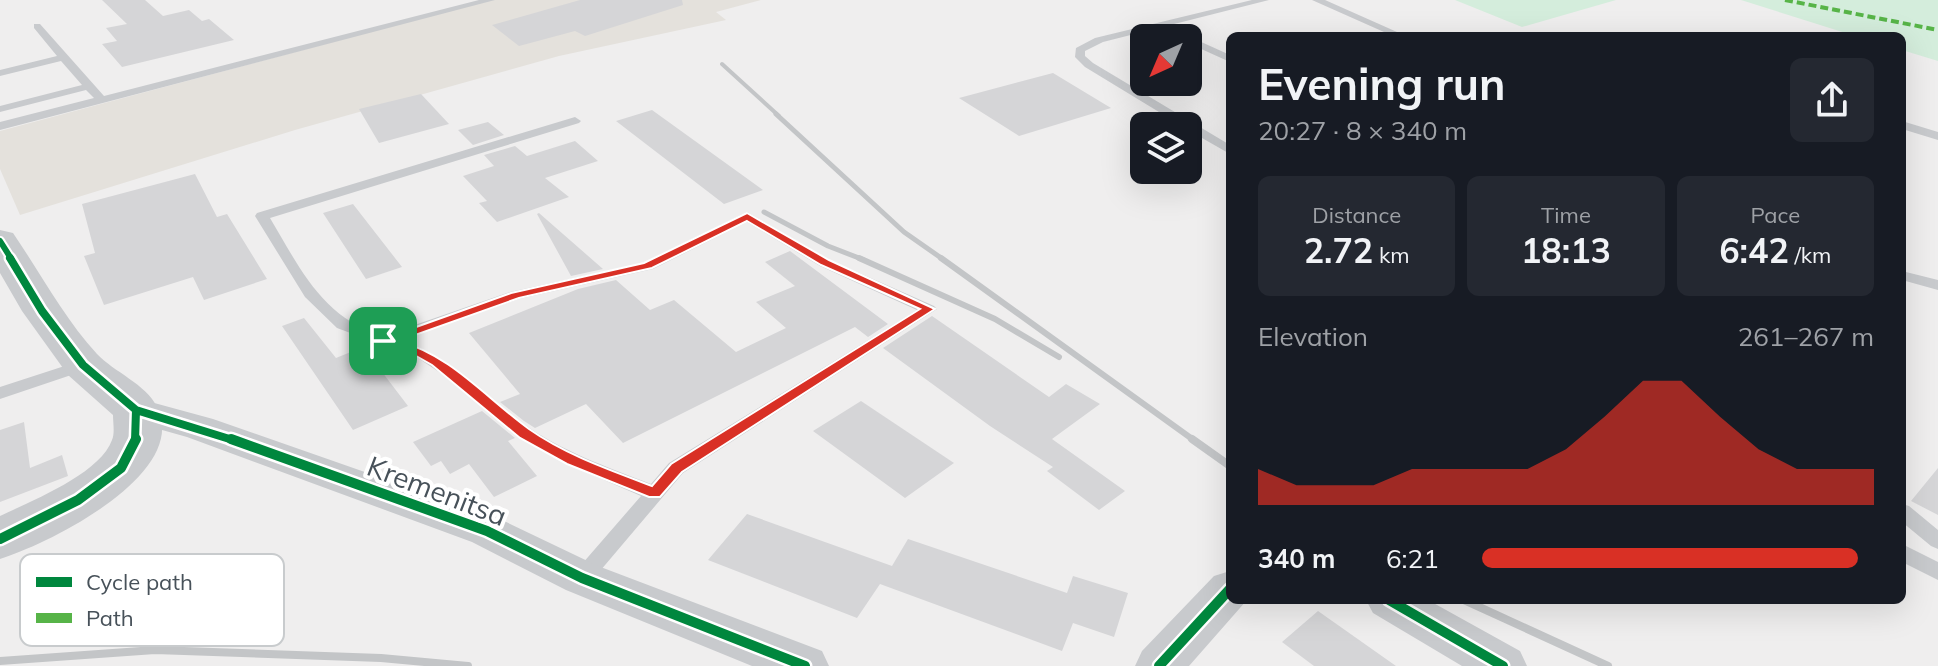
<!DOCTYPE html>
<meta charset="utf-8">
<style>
:root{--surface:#171b24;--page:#242831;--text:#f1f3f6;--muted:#9ea1a6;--accent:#d93025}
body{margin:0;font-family:Mulish,sans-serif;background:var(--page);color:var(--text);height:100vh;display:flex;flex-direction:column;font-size:30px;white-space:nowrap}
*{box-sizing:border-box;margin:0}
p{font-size:26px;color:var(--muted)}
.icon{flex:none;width:44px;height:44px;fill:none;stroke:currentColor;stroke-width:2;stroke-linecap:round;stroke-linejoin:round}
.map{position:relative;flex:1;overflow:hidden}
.details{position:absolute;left:1226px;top:32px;width:680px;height:572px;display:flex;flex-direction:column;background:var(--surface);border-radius:12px;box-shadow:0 8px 32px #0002}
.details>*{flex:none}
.needle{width:52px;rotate:224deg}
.fabs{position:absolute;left:1130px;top:24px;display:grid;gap:16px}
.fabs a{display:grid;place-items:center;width:72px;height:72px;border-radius:12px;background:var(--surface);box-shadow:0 8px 32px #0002;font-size:40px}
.pin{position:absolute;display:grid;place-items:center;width:68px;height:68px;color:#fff;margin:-34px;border-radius:16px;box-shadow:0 4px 12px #0006}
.round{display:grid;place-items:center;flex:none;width:84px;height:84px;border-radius:12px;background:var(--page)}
.headline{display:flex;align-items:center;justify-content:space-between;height:136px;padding:0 32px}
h1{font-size:44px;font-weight:700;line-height:60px}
.metrics{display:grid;grid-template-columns:repeat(3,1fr);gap:12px;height:136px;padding:8px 32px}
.metrics div{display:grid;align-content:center;border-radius:12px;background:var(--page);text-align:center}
.metrics b{font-size:34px;font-weight:700}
.metrics small{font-size:22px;font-weight:400}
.metrics p{font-size:22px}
.chart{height:224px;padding:16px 32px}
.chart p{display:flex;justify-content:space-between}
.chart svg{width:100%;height:144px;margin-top:8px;fill:var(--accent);opacity:.7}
ul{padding:0 32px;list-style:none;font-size:26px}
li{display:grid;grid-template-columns:128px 96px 1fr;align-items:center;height:60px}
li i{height:20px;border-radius:10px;background:var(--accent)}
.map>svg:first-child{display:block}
</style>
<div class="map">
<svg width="1938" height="666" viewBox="0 0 1938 666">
<rect width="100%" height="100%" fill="#efeeee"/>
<!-- commercial -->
<path fill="#e4e1dc" d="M490,0H761L716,12L726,20L559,56L295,130L20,215L0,169V131Z"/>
<!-- green -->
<path fill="#d4eddc" d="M1455,0H1616L1522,27Z
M1741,0H1938V61L1902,50V36H1855Z"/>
<!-- building -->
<path fill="#d5d5d7" d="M102,0H145L163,16L189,10L202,21L209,19L234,40L122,67L102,44L117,41L106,28L127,24Z
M580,0H682L683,5L585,36L575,31L519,46L492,25Z
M1053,73L1111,108L1019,136L959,98Z
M421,94L449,124L379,143L359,109Z
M652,110L763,190L724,204L616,121Z
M488,122L504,135L473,145L458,130Z
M575,141L598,161L545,178L569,197L497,222L479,203L487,201L463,176L494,166L484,155L515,146L527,156Z
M195,174L217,217L227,214L267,279L204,300L193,277L104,305L84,256L95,253L82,204Z
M353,204L402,267L366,279L323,213Z
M539,213L603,269L571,276L537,214Z
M790,251L888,324L868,337L855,327L623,443L586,404L535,428L524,421L500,402L520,394L469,333L578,289L616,280L650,310L674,300L736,352L786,328L756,302L795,286L765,262Z
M932,316L1049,397L1066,384L1100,404L1052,439L1125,491L1099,510L1047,471L1053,467L990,426L883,348Z
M304,318L336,358L363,347L408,406L353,430L282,326Z
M861,401L954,463L905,498L813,431Z
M482,411L515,438L508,441L537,476L494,497L469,464L450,474L441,461L431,466L413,442Z
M24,422L30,468L62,455L68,476L0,502V430Z
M1938,468V515L1911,501Z
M747,514L892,566L908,539L1067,593L1073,576L1128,593L1114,637L1073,623L1062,651L880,584L857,618L708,560Z
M1318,611L1396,666H1314L1282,642Z"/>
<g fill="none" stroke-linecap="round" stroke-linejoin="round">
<!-- service -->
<path fill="#c8cacd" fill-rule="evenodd" d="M479,0H495L0,130V122L94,98L86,90L0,112V106L82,85L61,61L0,76V70L57,56L34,28V24H40L104,96Z
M1252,0H1269L1103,42L1085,51V56L1093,63L1230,145V154L1188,130V126H1182L1085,67L1075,57L1076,48L1095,38Z
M1312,0H1325L1406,36H1393Z
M1188,36L1230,55V62L1188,43V38H1184Z
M575,117L581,121L579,123L270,218C300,268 322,318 383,336L510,292L643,263L747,212L830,260L934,306L937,309L683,473L589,584L582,586L575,584L572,578L575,572L641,496L567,464L521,439L442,374L418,358L337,328L305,297L255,216L257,213ZM747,222L820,266L917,310L669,463L651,484C607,467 561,451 522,423C481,394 451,356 400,340L519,299L653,269Z
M1902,121L1938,132V140L1902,129Z
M1902,271L1938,280V290L1902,280Z
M83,360L89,361L91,365L89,369L0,399V387Z
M1902,504L1909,506L1938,530V549L1931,546L1902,522Z
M1902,544L1938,562V580L1902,562Z"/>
<!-- minor -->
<path fill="#c8cacd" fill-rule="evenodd" d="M136,398L213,419L502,520L598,566L822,651L829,666H752L566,590L472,542L187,437L123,419L117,410L123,401Z
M1230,571V600H1247L1189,666H1135L1142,651L1214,576Z
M1366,600H1428L1520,651L1527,666H1462L1373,613Z"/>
<!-- tertiary -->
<path fill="#c8cacd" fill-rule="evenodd" d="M0,230L13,233C41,274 64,318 97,354C114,372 146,384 157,407C191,474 48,544 0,559V516C31,501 100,474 112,440C115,433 113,423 113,415L68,375L22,311L0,273Z"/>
<!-- rail-far3 -->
<path stroke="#c3c5c7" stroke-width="4" d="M722,64L779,116"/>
<!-- rail-far2 -->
<path stroke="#c3c5c7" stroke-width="5" d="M776,114L904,232L944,260
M764,212L828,246L864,260"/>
<!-- rail-far1 -->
<path stroke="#c3c5c7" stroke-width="6" d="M859,258L995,319L1059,357
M941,258L1195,441"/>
<!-- rail -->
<path stroke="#c3c5c7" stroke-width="8" d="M1192,439L1230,466
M1464,600L1608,666
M0,661L155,650L381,658L468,666"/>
<!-- quiet -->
<path stroke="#57b448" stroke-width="4" stroke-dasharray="8 4" stroke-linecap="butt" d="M1785,0L1938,30"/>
<defs>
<path id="cycleway-far2" d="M0,241L12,260"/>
<path id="cycleway-far1" d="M10,258L42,311L83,365L136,410L135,441
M136,410L236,441"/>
<path id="cycleway" d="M231,439L487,531L582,578L805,666
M0,539L78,500L121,468L136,439
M1389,600L1503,666
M1159,666L1230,589"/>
</defs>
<!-- cycleway-far2 casing -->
<use href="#cycleway-far2" stroke="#fff" stroke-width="10"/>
<!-- cycleway-far1 casing -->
<use href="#cycleway-far1" stroke="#fff" stroke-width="13"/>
<!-- cycleway casing -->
<use href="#cycleway" stroke="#fff" stroke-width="15"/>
<!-- cycleway-far2 -->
<use href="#cycleway-far2" stroke="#00873e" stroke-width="6"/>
<!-- cycleway-far1 -->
<use href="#cycleway-far1" stroke="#00873e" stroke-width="8"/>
<!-- cycleway -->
<use href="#cycleway" stroke="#00873e" stroke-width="10"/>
</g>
<!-- route -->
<path fill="#d93025" stroke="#fff" stroke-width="2" fill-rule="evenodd" d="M747,213L829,260L935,309L682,472L660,497H649L567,464L520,438L432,365L407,351L377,341L511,293L644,263ZM747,221L821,265L920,309L671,464L652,486C610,470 566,455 529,429C486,398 450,354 398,341L519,298L652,268Z"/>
<g text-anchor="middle" stroke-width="8" stroke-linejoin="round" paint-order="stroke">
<!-- near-street labels -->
<g font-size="28" fill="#475159" stroke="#fff">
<text transform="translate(437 491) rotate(21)" y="10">Kremenitsa</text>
</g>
</g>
<!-- legend -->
<rect x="20" y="554" width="264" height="92" rx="12" fill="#fff" stroke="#c8cbcd" stroke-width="2"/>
<rect x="36" y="577" width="36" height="10" fill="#00873e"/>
<rect x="36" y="613" width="36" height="10" fill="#57b448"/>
<g font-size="22" fill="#475159">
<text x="86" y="590">Cycle path</text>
<text x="86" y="626">Path</text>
</g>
</svg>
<div class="fabs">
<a><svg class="needle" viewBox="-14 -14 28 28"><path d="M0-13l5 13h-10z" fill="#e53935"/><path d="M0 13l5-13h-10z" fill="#9ea1a6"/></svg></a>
<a><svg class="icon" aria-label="layers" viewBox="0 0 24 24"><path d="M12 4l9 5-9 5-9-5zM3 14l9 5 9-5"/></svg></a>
</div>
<div class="pin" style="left:383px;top:341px;background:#1e9e55"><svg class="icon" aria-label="arrive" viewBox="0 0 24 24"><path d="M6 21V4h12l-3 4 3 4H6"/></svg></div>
<section class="details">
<div class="headline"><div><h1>Evening run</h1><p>20:27 · 8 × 340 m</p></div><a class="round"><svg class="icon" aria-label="share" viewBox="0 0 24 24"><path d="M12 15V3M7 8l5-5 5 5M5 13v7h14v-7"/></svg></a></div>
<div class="metrics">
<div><p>Distance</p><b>2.72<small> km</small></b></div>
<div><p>Time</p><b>18:13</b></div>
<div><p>Pace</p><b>6:42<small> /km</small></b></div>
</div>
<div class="chart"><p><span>Elevation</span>261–267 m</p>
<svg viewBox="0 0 160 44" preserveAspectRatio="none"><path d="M0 44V33L10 38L20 38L30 38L40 33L50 33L60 33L70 33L80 27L90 17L100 6L110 6L120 17L130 27L140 33L150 33L160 33V44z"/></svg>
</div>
<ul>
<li><b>340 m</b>6:21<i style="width:96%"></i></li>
</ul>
</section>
</div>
